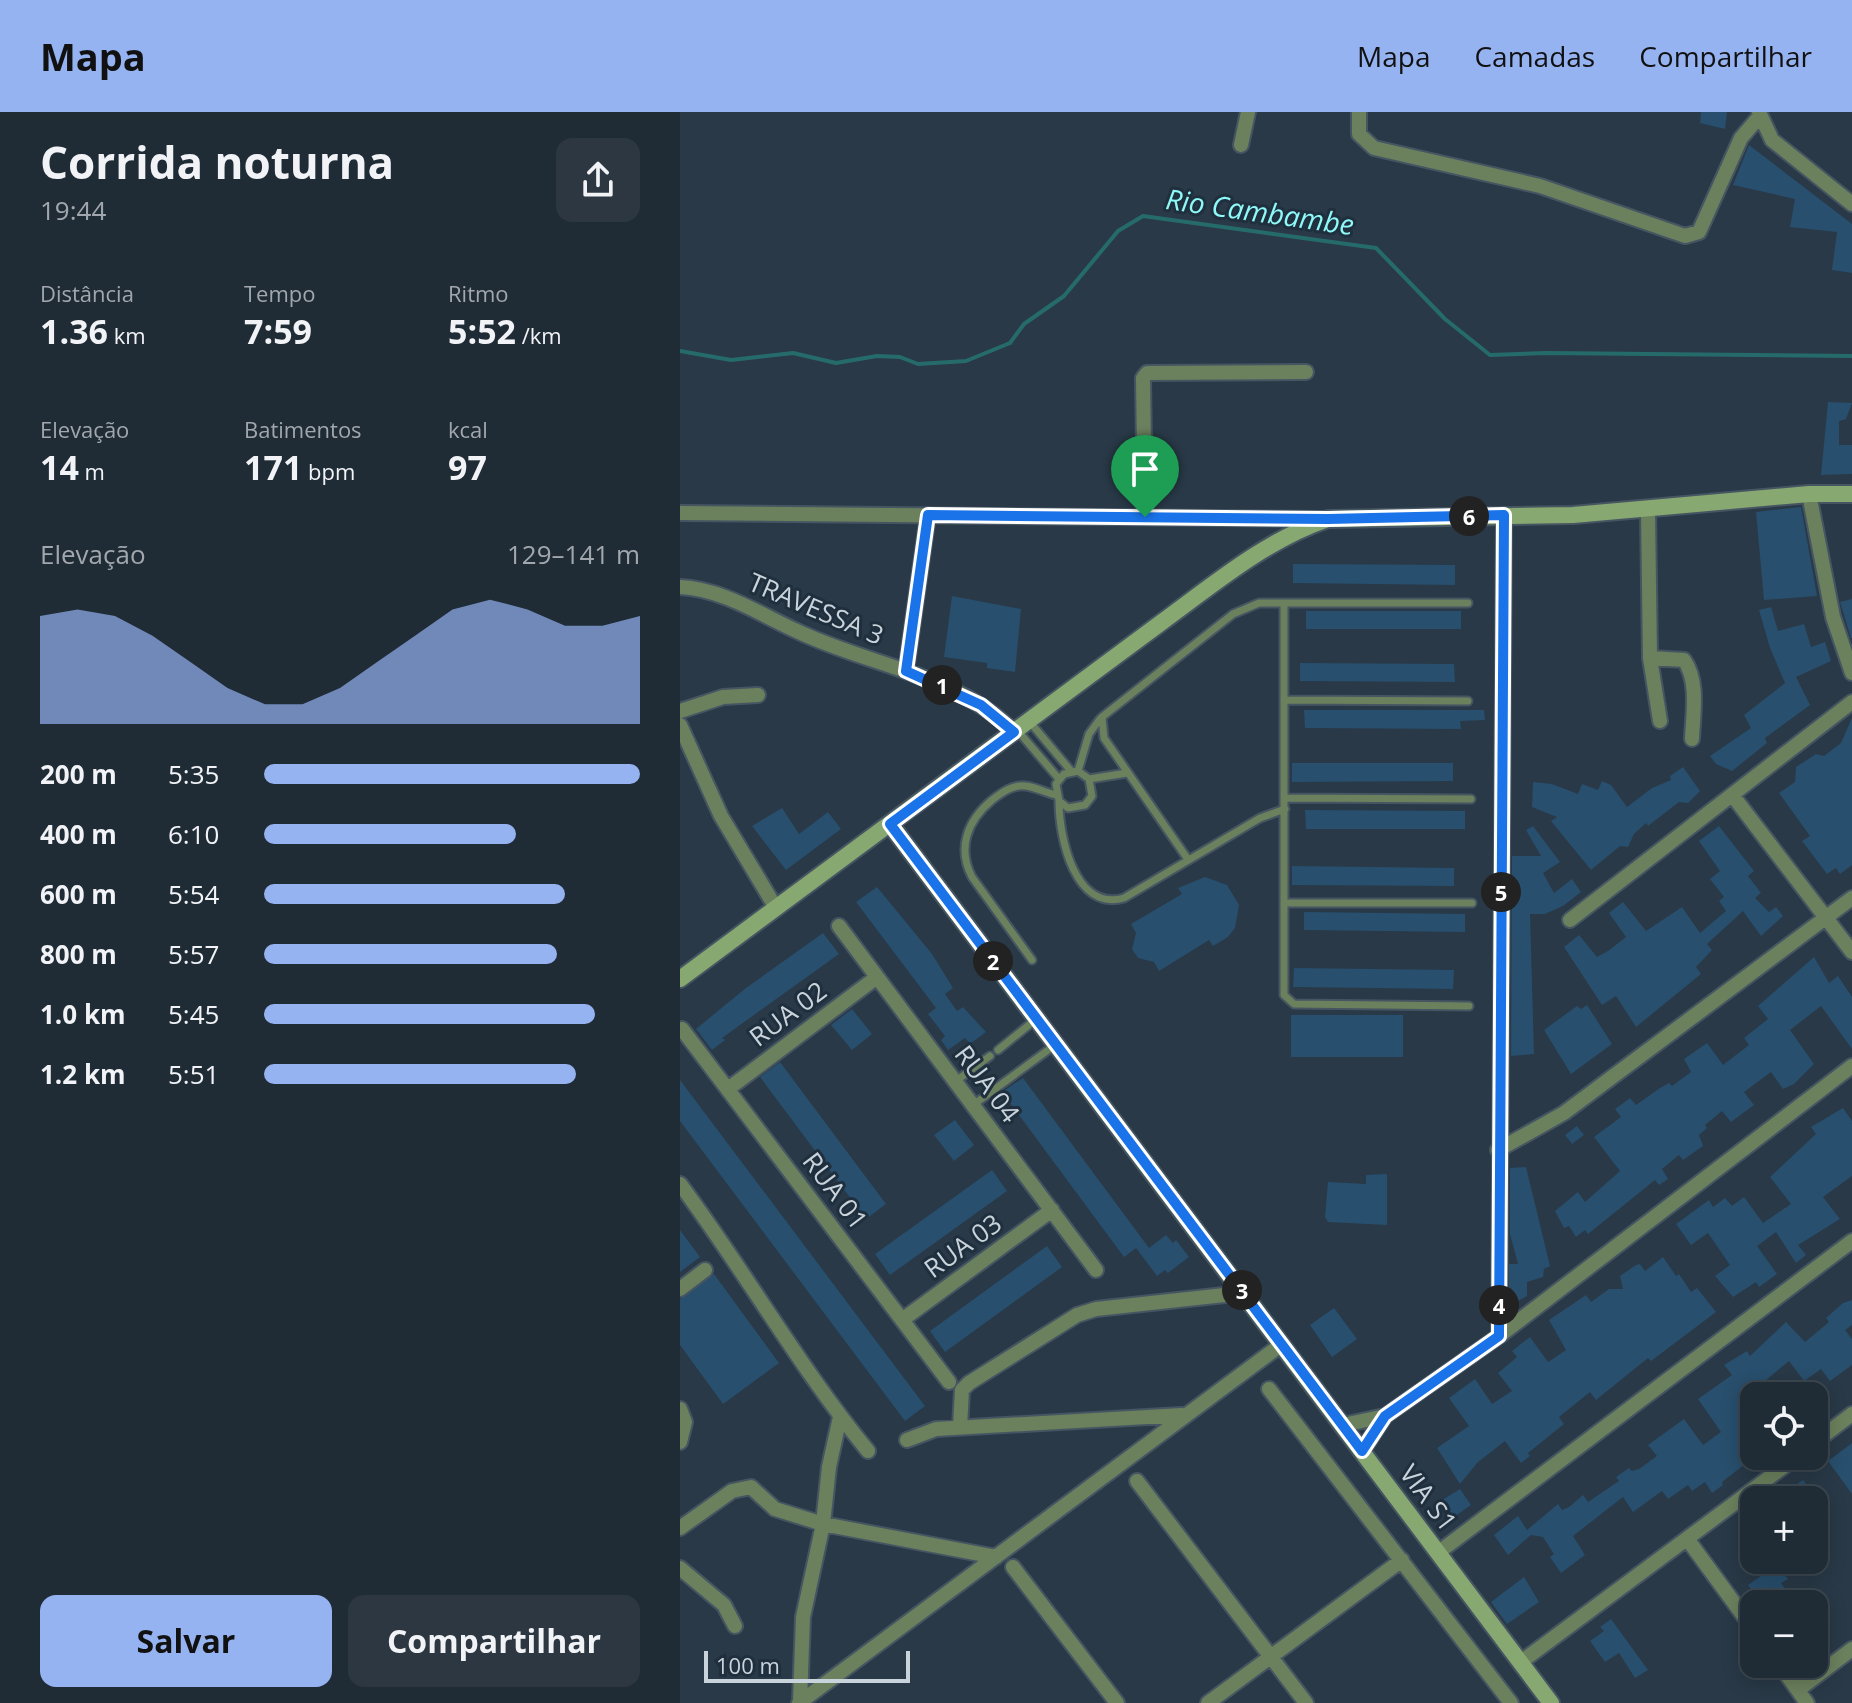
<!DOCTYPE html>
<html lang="pt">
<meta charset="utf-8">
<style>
:root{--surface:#1f2b35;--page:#2c3741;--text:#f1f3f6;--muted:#a1a7ad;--line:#3c4750;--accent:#95b2f1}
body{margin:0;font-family:"Open Sans",sans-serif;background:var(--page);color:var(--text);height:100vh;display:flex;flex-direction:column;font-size:30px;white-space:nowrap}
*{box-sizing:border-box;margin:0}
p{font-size:26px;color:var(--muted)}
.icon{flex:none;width:44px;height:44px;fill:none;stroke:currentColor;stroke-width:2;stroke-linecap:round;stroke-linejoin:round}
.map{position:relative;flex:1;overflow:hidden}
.panel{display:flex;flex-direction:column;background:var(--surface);width:680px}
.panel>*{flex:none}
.controls{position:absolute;left:1060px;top:1270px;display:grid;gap:16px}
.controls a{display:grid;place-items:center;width:88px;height:88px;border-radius:16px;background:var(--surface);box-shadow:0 4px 20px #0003,0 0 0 2px var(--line);font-size:40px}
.scale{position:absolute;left:24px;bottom:20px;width:206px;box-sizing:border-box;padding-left:8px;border:4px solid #c9d3dc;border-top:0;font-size:22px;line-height:28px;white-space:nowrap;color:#c9d3dc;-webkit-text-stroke:6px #1f2f3d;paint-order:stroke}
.pin{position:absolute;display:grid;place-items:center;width:68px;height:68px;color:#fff;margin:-82px -34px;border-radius:50% 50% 50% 0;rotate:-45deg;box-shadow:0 0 8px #0007}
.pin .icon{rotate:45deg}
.km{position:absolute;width:40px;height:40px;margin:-20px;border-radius:50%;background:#222;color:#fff;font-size:22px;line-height:40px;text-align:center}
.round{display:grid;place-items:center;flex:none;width:84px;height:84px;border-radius:16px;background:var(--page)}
.overview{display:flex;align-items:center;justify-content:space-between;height:136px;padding:0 40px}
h1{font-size:44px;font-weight:700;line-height:60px}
.figures{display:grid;grid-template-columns:repeat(3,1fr);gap:12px;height:136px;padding:8px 40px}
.figures div{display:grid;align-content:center}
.figures b{font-size:34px;font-weight:700}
.figures small{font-size:22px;font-weight:400}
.figures p{font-size:22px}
.chart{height:224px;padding:16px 40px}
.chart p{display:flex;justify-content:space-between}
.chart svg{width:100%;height:144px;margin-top:8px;fill:var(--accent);opacity:.7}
.button{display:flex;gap:16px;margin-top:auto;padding:16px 40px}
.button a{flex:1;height:92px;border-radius:16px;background:var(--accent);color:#111;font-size:32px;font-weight:700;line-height:92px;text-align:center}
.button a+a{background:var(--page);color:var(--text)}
ul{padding:0 40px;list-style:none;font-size:26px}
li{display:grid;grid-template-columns:128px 96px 1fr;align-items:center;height:60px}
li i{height:20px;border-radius:10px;background:var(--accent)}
header{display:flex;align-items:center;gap:48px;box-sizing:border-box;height:112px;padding:0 40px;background:var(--accent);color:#111}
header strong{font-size:38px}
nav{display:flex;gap:44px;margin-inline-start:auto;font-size:28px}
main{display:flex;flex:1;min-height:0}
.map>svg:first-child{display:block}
</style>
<header>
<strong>Mapa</strong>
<nav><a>Mapa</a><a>Camadas</a><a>Compartilhar</a></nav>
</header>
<main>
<section class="panel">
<div class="overview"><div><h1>Corrida noturna</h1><p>19:44</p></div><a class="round"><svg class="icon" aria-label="share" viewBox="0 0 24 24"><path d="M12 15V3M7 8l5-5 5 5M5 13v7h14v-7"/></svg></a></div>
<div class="figures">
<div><p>Distância</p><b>1.36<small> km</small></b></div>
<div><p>Tempo</p><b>7:59</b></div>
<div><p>Ritmo</p><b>5:52<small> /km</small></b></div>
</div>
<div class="figures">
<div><p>Elevação</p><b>14<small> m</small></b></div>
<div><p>Batimentos</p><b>171<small> bpm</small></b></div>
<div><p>kcal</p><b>97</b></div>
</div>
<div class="chart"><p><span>Elevação</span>129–141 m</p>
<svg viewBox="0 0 160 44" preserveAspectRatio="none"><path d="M0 44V11L10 9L20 11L30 17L40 25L50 33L60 38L70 38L80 33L90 25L100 17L110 9L120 6L130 9L140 14L150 14L160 11V44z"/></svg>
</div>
<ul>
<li><b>200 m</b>5:35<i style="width:100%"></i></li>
<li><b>400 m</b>6:10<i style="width:67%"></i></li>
<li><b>600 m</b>5:54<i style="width:80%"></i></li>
<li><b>800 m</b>5:57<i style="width:78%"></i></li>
<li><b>1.0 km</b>5:45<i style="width:88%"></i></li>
<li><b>1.2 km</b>5:51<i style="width:83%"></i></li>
</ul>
<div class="button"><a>Salvar</a><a>Compartilhar</a></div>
</section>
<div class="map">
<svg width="1172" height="1591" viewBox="0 0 1172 1591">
<rect width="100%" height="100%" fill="#293947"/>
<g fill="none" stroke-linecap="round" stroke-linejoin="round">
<!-- stream -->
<path stroke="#266b6b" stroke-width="4" d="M0,239L51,248L113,241L156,251L197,244L220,245L238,252L286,249L330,231L344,212L384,184L438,119L463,104L696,136L765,207L810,243L866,241L1172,244"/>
</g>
<!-- building -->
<path fill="#284f6d" d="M1021,0H1047L1045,17L1020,11Z
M1069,33L1172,112V161L1152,158L1157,120L1110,115L1115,87L1053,73Z
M1148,290L1172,291L1166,307L1159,309V333H1172V362L1141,363Z
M1121,395L1137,484L1084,488L1076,400Z
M613,452L775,453V473L613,471Z
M272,484L341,497L335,560L307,556V551L264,545Z
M1172,487V526H1171L1160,490Z
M1091,495L1098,519L1124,512L1131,535L1145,530L1151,549L1116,565L1130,593L1085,626L1087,631L1052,659L1036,652L1030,644L1071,616L1064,603L1105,571L1090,536L1079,498Z
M626,499H781V517H626Z
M620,551L774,552L775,570L620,569Z
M624,598H804L805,608L780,609L781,617L625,616Z
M1172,606V753L1160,762L1156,756L1147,762L1122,729L1130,724L1099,681L1115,670L1116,655L1136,642L1144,644L1161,631Z
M612,651H773V669L612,670Z
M1003,655L1020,679L1008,691L999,690L968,714L966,711L954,722L948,735L940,734L911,758L871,709L877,705L852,695L853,670L872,672L898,682L902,672L918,678L922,669L931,673L947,695L972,676L991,668L990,664Z
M102,696L119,722L148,700L161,717L106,758L72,714Z
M625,698L785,699V717H626Z
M853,714L880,750L863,761L874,781L892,767L901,780L883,794L865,802H850L854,942L831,944L832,744H861L846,718Z
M1039,714L1074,759L1068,764L1081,781L1075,786L1089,800L1096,795L1103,804L1081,824L1063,799L1027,832L1032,838L1016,855L1021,862L956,915L936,884L922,893L884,835L899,823L917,845L928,839L946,825L929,801L943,790L966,819L1002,795L1020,821L1046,799L1039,789L1044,785L1030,767L1040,759L1019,729Z
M612,754L774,756V774L612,773Z
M525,765L547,773L559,793L555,816L548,825L533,834L529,828L479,859L474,850L458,846L452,837L456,821L451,812L502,782L498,776Z
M197,775L252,842L273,876L265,882L277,899L283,895L306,920L290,932L285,926L268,938L261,928L265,924L248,902L256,896L176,790Z
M624,800L785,802V820L624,818Z
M143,821L159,842L42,926L45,928L32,938L16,917L66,876Z
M1134,845L1149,871L1158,864L1172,885V937L1141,894L1110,918L1134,952L1114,972L1103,977L1091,960L1064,980L1074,993L1051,1010L1042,999L1025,1013L1027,1016L1019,1023L1023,1034L1003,1048L999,1043L982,1057L988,1067L979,1073L975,1068L908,1122L905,1118L896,1125L889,1114L884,1116L875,1099L898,1080L905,1090L940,1059L914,1025L941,1005L935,997L950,986L956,993L980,976L989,971L992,974L1011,960L1004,947L1027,931L1043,953L1069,933L1064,926L1088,907L1078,894Z
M614,856L774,858L773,877L613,875Z
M907,893L932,932L891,962L864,918L897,894L901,897Z
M172,897L192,922L172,938L151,913Z
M611,903H723V945H611Z
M100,950L206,1092L186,1107L80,965Z
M343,966L469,1136L486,1123L493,1131L496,1128L509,1145L488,1161L485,1158L477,1164L456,1136L444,1145L322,980Z
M0,968L245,1294L225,1309L0,1009Z
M1163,996L1172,1009V1064L1143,1085L1160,1107L1118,1133L1126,1143L1116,1151L1096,1120L1077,1134L1097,1162L1079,1175L1076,1170L1053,1185L1035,1164L1050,1153L1028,1121L1011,1133L996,1112L1029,1088L1033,1095L1045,1086L1052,1094L1064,1085L1083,1111L1111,1092L1090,1065L1136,1022L1131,1015Z
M275,1008L294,1033L274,1049L254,1023Z
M897,1014L904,1023L892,1032L885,1023Z
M846,1055L870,1154L864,1157L863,1165L847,1170V1184L829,1194V1152H838L830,1122V1056Z
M312,1058L327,1079L210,1163L195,1142Z
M707,1062V1113L648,1110L645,1105L648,1070L686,1072V1063Z
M0,1118L20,1145L0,1160Z
M367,1134L382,1155L265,1240L250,1219Z
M983,1145L996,1164L999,1162L1011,1180L1017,1176L1036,1200L971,1249L968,1246L916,1288L910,1280L879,1305L884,1312L848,1341L850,1344L841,1351L825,1329L798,1350L780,1372L757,1336L789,1314L769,1286L795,1267L812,1292L832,1279L818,1261L837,1245L832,1239L850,1225L868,1250L886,1238L869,1208L906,1183L911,1190L929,1177H943L940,1164L956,1153L960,1152L965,1159Z
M34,1162L99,1251L43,1292L0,1233V1187Z
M1172,1188V1213L1165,1218L1172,1227V1253L1150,1269L1141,1257L1124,1269L1109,1249L1086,1268L1098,1284H1074V1345L1042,1370L1043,1373L1032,1381L1025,1370L1012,1379L1008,1373L988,1387L982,1379L953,1400L943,1385L893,1424L905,1443L881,1461L870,1445L874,1442L863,1425L851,1423L828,1443L814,1423L838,1404L847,1418L878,1392L882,1398L889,1395L903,1383L908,1390L939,1369L936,1365L949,1356L952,1359L959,1357L977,1344L968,1333L1004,1307L1023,1333L1041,1320L1018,1287L1052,1263L1044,1253L1067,1239L1070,1244L1106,1210L1125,1230L1149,1210L1146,1206L1163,1191Z
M654,1196L677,1227L652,1245L630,1213Z
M1122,1270L1131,1284H1100Z
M1172,1331V1382L1148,1349Z
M1123,1368L1137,1388H1094L1111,1372L1114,1374Z
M780,1377L791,1393L771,1407L759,1390Z
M1097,1453L1108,1467L1101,1471L1110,1484L1109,1489L1106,1492H1067L1065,1488L1075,1483L1068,1473Z
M844,1465L859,1490L827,1512L811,1490Z
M931,1507L968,1558L955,1566L939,1541L925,1550L910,1529L924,1519L920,1515Z"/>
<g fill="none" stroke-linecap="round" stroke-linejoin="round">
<defs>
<path id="lane" d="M788,491H604V883L614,892L789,894
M605,588L788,589
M349,609L391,659
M338,619L379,667
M398,659L409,622L420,607
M409,667L412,684L405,693L388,696L379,689L376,672L384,662L398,659L409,667L447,661
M605,686L791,687
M379,689C379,726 395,800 444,786L580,706L605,697
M507,746L424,626L422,605L553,502L579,491H604
M605,791H792
M352,848L292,765C277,736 287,709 312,688C321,681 333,672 346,674C355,675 367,681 376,683
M318,938L355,908
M276,969L310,944
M293,993L375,933"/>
<path id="street" d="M679,0V22L694,36L860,74L1005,124L1019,120L1061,26L1079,5
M1079,0L1092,28L1172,92
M561,33L568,0
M1129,382L1153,505L1172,561
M968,399L970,546L980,609
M0,401L643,407
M465,405L463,266L467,261L626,260
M0,475C43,477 81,503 119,520C191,554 275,562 334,620
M970,546L1004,548C1019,569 1013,602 1012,627
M226,559L248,403
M0,599L43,585L78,583
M0,613L41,704L96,796
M1053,684L1172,840
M890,808L1172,590
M159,814L416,1158
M2,917L269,1270
M48,977L197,865
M818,1038L884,1001L1172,786
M0,1072C65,1159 119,1255 188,1339
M0,1177L25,1158
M222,1208L372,1098
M819,1224L824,403
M589,1277L831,1591
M0,1297L5,1310L0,1330
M663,1313L705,1304
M280,1315L282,1278L289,1271L397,1203L416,1197L563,1181
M227,1328L256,1317L502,1303
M1134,1331L1172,1302
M682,1339L705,1304L819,1224L1172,954
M457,1369L626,1591
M0,1416L52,1379L71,1375L95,1397L143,1412L316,1445
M1008,1428L1074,1518
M759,1440L1172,1129
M333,1455L437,1591
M0,1456L44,1493L55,1514
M841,1550L1118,1344
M1099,1552L1127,1591
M1118,1578L1172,1537
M120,1590L123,1505L143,1412L149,1355L160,1305
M119,1591L602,1232
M528,1591L722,1448"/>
<path id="secondary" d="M210,712L871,1591
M0,867L482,510C534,472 586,428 648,407L893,403L1129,382H1172"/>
</defs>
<!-- lane casing -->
<use href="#lane" stroke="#465562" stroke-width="11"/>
<!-- street casing -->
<use href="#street" stroke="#465562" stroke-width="18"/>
<!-- secondary casing -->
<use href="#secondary" stroke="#465562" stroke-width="20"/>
<!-- lane -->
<use href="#lane" stroke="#6b805d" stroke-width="7"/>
<!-- street -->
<use href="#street" stroke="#6b805d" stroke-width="14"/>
<!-- secondary -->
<use href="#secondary" stroke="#87a870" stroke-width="16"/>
</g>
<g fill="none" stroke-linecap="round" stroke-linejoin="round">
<defs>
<path id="route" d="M248,403L648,407L824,403L819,1224L705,1304L682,1339L210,712L334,620L301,593L226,559Z"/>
</defs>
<!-- route casing -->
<use href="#route" stroke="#fff" stroke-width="16"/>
<!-- route -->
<use href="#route" stroke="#1a73e8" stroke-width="10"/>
</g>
<g text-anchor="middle" stroke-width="6" stroke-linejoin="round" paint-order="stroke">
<!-- street labels -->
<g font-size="26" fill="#c9d3dc" stroke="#1f2f3d">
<text transform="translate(136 497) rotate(23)" y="9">TRAVESSA 3</text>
<text transform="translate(108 902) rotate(-37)" y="9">RUA 02</text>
<text transform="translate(307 972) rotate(53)" y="9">RUA 04</text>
<text transform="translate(155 1079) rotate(53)" y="9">RUA 01</text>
<text transform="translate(283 1134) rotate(-36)" y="9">RUA 03</text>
<text transform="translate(748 1386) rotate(53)" y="9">VIA S1</text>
</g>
<!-- water labels -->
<g font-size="28" font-style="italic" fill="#8ff9f9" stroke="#1f2f3d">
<text transform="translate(580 100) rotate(8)" y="10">Rio Cambambe</text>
</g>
</g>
</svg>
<div class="controls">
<a><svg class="icon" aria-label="locate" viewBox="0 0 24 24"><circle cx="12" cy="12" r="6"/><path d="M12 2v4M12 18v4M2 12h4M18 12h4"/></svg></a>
<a>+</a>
<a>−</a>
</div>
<div class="scale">100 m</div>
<div class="pin" style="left:465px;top:405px;background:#1e9e55"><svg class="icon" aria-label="arrive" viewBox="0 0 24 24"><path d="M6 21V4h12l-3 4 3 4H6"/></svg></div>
<b class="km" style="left:262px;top:573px">1</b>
<b class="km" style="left:313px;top:849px">2</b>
<b class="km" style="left:562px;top:1178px">3</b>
<b class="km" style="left:819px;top:1193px">4</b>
<b class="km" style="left:821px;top:780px">5</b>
<b class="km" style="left:789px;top:404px">6</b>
</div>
</main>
